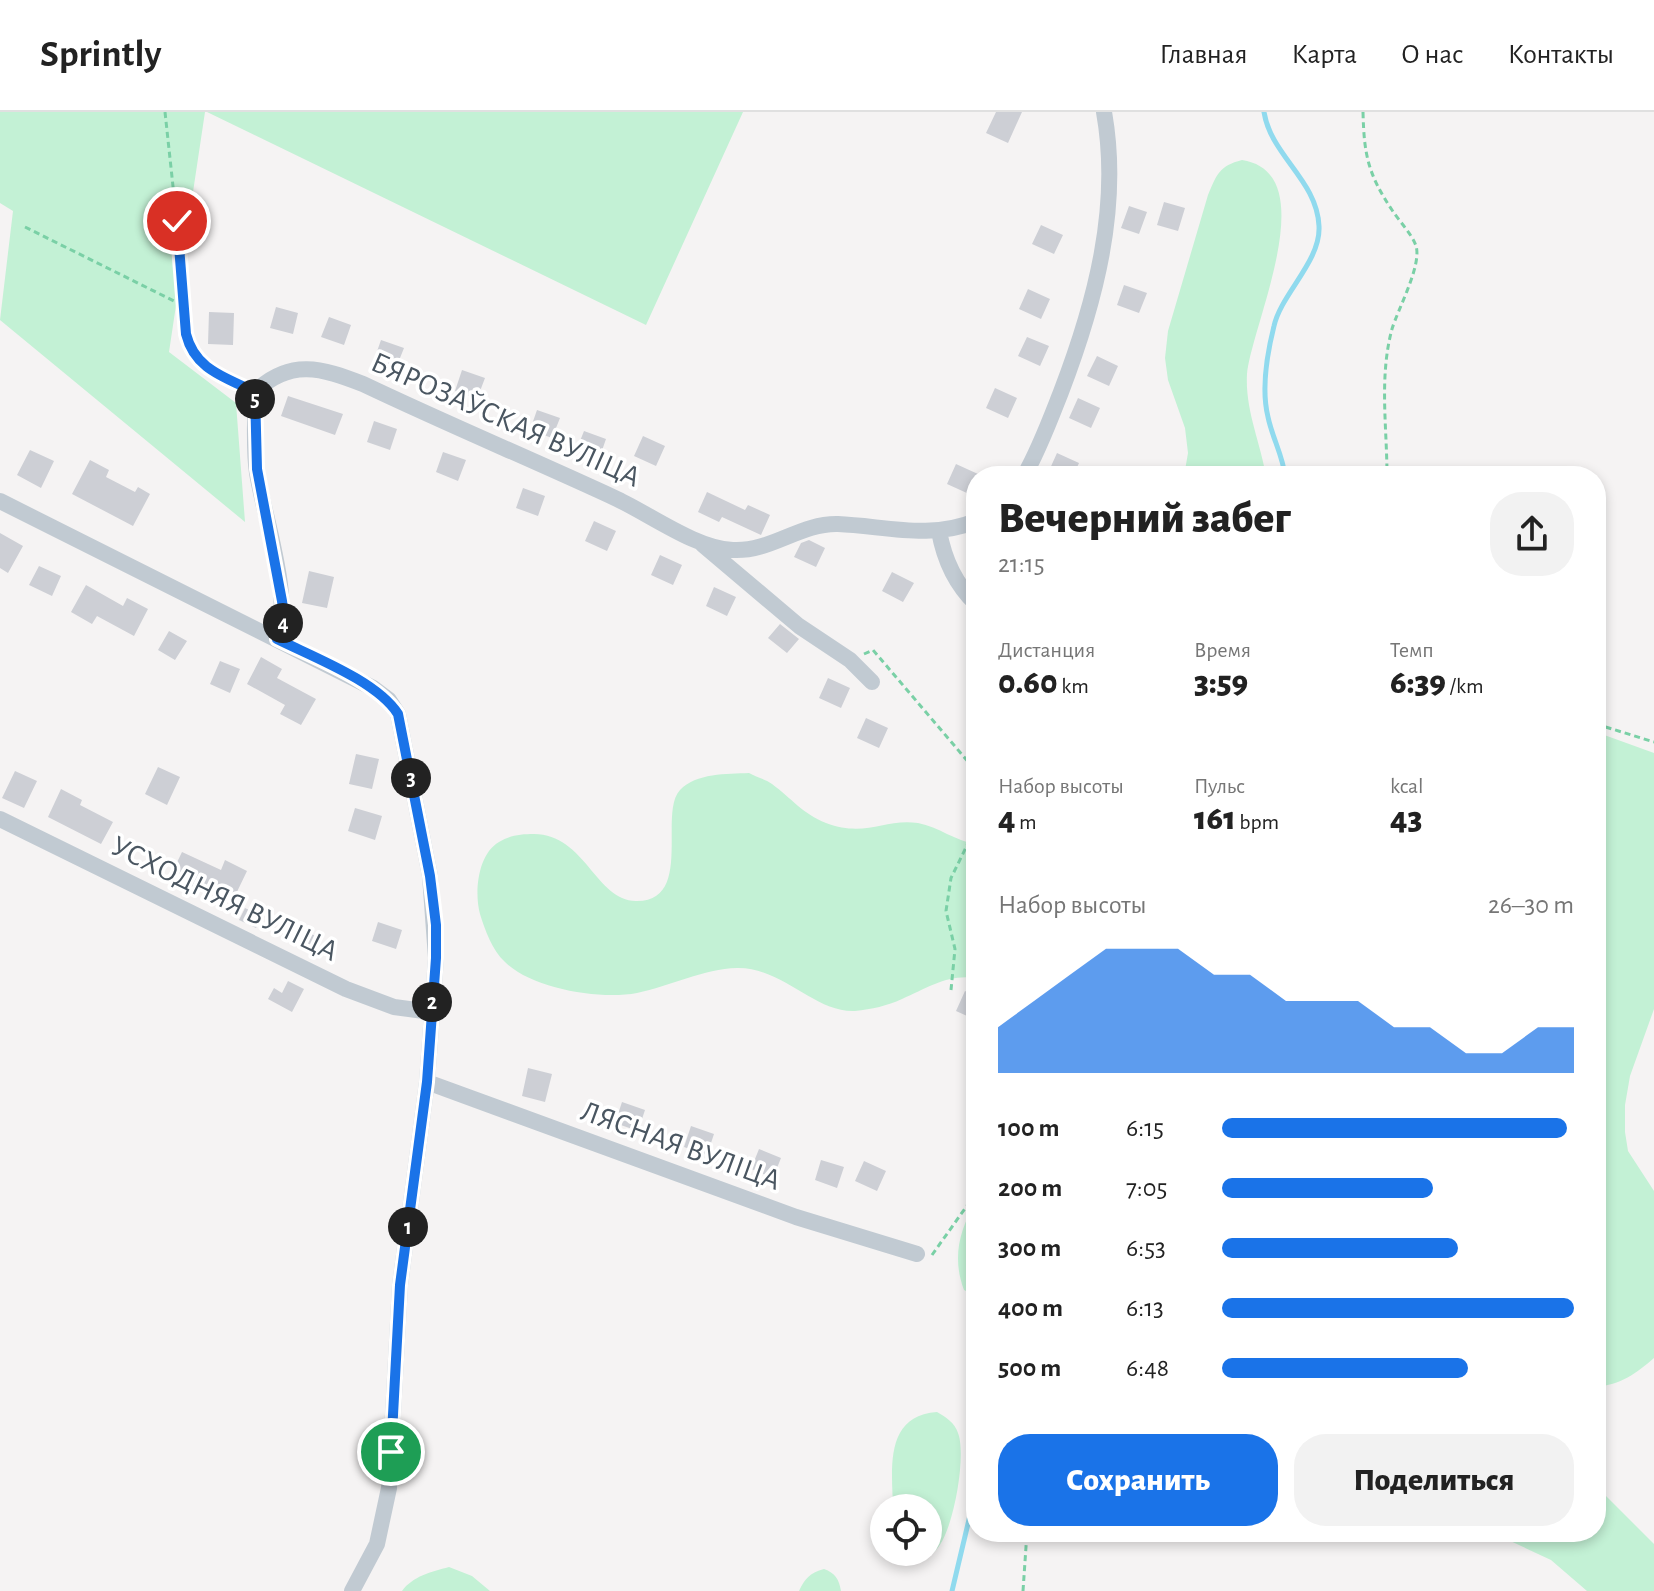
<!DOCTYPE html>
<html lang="ru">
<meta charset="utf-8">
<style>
:root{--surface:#fff;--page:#f2f2f2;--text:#222;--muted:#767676;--line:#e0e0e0;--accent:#1a73e8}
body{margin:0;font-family:"Alegreya Sans",sans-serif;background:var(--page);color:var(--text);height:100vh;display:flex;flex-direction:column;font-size:30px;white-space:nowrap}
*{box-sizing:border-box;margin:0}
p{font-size:26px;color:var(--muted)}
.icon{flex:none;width:44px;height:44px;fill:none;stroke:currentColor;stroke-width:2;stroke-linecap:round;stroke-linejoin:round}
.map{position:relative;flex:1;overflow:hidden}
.drawer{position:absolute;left:966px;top:354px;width:640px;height:1076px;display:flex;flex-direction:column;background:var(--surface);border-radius:32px;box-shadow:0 4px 12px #0003}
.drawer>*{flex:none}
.buttons{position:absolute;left:870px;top:1382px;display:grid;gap:16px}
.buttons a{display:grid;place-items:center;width:72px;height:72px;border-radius:50%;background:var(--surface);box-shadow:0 4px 12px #0003;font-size:40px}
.pin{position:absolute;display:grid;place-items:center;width:68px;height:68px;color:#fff;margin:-34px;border:4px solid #fff;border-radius:50%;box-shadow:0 2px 8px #0007}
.km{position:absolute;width:40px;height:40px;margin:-20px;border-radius:50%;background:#222;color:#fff;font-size:22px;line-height:40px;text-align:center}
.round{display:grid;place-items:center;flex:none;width:84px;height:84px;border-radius:32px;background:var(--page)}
.overview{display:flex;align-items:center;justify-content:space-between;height:136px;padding:0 32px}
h1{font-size:44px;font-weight:800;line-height:60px}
.figures{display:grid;grid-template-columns:repeat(3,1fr);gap:12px;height:136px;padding:8px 32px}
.figures div{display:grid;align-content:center}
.figures b{font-size:34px;font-weight:800}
.figures small{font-size:22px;font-weight:400}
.figures p{font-size:22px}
.chart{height:224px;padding:16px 32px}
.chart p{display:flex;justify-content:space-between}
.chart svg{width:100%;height:144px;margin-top:8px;fill:var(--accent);opacity:.7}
.cta{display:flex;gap:16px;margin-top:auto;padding:16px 32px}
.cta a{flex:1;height:92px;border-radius:32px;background:var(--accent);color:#fff;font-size:32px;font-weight:800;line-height:92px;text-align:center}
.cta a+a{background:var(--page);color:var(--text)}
ul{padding:0 32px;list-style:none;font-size:26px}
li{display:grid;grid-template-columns:128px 96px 1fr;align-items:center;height:60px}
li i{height:20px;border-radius:10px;background:var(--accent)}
header{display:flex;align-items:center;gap:48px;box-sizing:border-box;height:112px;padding:0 40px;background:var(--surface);border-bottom:2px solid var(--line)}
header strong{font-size:38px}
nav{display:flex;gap:44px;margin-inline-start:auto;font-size:28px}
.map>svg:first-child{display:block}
</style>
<header>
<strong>Sprintly</strong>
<nav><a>Главная</a><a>Карта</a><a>О нас</a><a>Контакты</a></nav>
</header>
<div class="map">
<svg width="1654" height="1479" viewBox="0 0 1654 1479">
<rect width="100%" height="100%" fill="#f5f3f3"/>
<!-- green -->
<path fill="#c3f1d5" d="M0,0H205L169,240L236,291L245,410L0,208L13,99L0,91Z
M207,0H743L646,213Z
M1242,48C1325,61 1252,211 1247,262C1245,298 1260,329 1266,364H1184L1188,341L1185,316L1168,268L1165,246L1168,219L1208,83C1217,62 1219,54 1242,48Z
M1596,620L1654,641V897L1630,964L1625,993V1020L1628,1039L1654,1079V1246C1637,1261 1620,1273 1596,1275Z
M749,661C756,665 765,667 772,672C791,686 803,702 826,711C866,726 885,706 918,711C939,715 955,729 976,732V866C947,862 928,876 902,887C887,894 872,897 855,899C815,901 782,855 737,856C704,857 670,874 637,881C600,888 532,877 505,850C492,838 485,818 480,802C474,780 478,742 499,730C511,723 521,722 534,722C585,722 596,789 636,789C694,790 658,701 680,678C696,661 727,662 749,661Z
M976,1089V1184L964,1178C952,1146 959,1119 976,1089Z
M937,1300C946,1305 955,1311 958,1321C967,1343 953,1425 934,1440C925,1446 913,1444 905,1440H928V1396H893C892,1357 884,1304 937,1300Z
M1596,1374L1654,1432V1479H1587L1551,1448L1506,1427L1412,1420H1596Z
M449,1455L472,1464L490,1479H402C413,1464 431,1460 449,1455Z
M824,1457C835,1461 839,1467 841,1479H799C805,1466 810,1461 824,1457Z"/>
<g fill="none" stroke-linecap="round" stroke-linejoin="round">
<!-- stream -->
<path stroke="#90daee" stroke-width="5" d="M1264,0C1271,44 1317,68 1319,114C1321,149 1281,182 1274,214C1267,242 1261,277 1268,305C1272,325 1283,344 1285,364
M952,1479L976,1378"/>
</g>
<!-- building -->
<path fill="#cdcfd5" d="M996,0H1022L1008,31L986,21Z
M1164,90L1185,96L1178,119L1157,113Z
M1129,94L1147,100L1139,122L1121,116Z
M1041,113L1063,123L1054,142L1032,132Z
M1124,173L1147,181L1139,201L1117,193Z
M1028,177L1050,187L1041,207L1019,197Z
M276,195L298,201L293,222L270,216Z
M209,200L234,201L233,233L208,232Z
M329,205L351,213L344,233L321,225Z
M1027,225L1049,234L1040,254L1018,244Z
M381,228L404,236L396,256L374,248Z
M1097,244L1118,254L1109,274L1087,264Z
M462,258L485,266L477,287L455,279Z
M995,276L1017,286L1008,306L986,296Z
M288,284L343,302L335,323L281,304Z
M1078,286L1100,296L1091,316L1069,306Z
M537,298L560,306L552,326L530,318Z
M374,309L397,317L390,338L367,330Z
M584,319L606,327L599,347L576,339Z
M643,324L665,334L656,354L634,344Z
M30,338L54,349L41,376L17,363Z
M443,340L466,348L458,369L436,360Z
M1057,341L1079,351L1073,364H1054L1048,361Z
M90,348L109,358L106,365L135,380L138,375L150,382L133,414L72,382Z
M956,352L978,362L969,382L947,372Z
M523,376L545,384L538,404L516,396Z
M707,380L745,398L748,393L770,403L761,423L722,405L719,410L698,400Z
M594,409L616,419L607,439L585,429Z
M0,421L23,434L8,461L0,456Z
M809,428L825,436L816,455L794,445L801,431Z
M660,443L682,453L673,473L651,463Z
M39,454L61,464L52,484L29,473Z
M309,459L334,465L327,496L302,491Z
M892,460L914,471L903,490L882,479Z
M86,473L123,494L127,486L148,497L134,524L97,504L92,512L71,500Z
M714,475L736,485L727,504L706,494Z
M780,512L799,527L787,541L768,526Z
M169,519L187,529L175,548L158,538Z
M261,545L282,557L277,566L316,587L301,613L280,602L285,593L247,572Z
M220,549L240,557L230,581L210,572Z
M828,566L850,576L841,596L819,586Z
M866,606L888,616L879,636L857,626Z
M356,642L379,647L372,677L349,672Z
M158,655L180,665L167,693L145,682Z
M15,659L37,669L24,696L2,686Z
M61,677L82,688L80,693L113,710L101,732L48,705Z
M355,696L382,704L375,728L348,719Z
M182,740L221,758L225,748L247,759L234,786L195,768L191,778L169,767Z
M245,796L262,804L256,816L239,808Z
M378,810L402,818L396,837L372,829Z
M288,811L320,826L314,839L282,822Z
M288,869L304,877L292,900L268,887L274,876L282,881Z
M965,879L976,884V908L956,899Z
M528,956L552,962L545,990L522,984Z
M622,990L645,998L638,1019L615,1011Z
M691,1014L714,1022L707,1043L684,1035Z
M759,1037L781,1046L773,1066L751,1057Z
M821,1048L844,1055L837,1076L815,1068Z
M864,1049L886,1059L877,1079L855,1069Z"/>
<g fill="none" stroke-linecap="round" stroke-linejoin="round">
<!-- path -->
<path stroke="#7ad0a6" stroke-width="3" stroke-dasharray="6 4" stroke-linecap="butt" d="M165,0L186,195C186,249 196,251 242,274
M1363,0C1364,43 1368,62 1392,98C1399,109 1412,122 1416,134C1422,153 1398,197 1392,217C1379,265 1387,315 1387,364
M25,115L186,195
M864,542L873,538L976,659
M1596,612L1654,630
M951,878L955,837L946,799L951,766L976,715
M932,1143L976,1081
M1023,1479L1027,1420"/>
<!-- street -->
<path stroke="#c1cad2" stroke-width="16" d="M1024,364C1039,338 1050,308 1061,280C1095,191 1121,95 1104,0
M0,389L373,576L389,588L398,602L430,764L436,846L427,970L400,1173L389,1376L377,1432L352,1479
M939,419C944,447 955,472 976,492
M703,433L799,514L850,548L872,570
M277,527C293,489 264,404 257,361C253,335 256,307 255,280C290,246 322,256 363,272C447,312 533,348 617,387C651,403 697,437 733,438C771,440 800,411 838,412C885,414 930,428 976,409
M0,707L346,877L394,895L431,900
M427,970L796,1105L917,1142"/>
</g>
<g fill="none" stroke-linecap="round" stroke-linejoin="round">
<defs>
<path id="route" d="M177,109L186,222C195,258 225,265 255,280L257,357L282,489L284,504L277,527C313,545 377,569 398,602L430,764L436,813V846L427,970L400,1173L391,1340"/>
</defs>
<!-- route casing -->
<use href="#route" stroke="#fff" stroke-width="16"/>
<!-- route -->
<use href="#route" stroke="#1a73e8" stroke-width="10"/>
</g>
<g text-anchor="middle" stroke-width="7" stroke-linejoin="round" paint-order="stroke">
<!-- street labels -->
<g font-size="30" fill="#4a5661" stroke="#fff">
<text transform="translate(506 307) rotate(24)" y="10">БЯРОЗАЎСКАЯ ВУЛІЦА</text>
<text transform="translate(225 786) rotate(26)" y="10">УСХОДНЯЯ ВУЛІЦА</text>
<text transform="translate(681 1033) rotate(20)" y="10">ЛЯСНАЯ ВУЛІЦА</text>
</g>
</g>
</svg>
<div class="buttons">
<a><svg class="icon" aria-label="locate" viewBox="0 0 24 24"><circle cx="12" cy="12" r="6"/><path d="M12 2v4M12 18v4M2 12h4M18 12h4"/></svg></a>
</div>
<div class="pin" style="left:391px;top:1340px;background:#1e9e55"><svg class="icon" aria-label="arrive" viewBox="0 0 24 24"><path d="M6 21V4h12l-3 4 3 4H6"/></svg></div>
<div class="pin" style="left:177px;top:109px;background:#d93025"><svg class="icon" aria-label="check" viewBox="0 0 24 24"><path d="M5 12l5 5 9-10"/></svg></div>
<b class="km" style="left:408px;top:1115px">1</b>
<b class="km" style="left:432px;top:890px">2</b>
<b class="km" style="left:411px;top:666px">3</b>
<b class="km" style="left:283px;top:511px">4</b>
<b class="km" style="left:255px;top:287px">5</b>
<section class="drawer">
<div class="overview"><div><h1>Вечерний забег</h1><p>21:15</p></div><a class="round"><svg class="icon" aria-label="share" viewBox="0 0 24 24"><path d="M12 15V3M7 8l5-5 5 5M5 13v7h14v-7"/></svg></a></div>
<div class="figures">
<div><p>Дистанция</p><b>0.60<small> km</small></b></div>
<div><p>Время</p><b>3:59</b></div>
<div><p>Темп</p><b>6:39<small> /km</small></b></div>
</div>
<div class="figures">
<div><p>Набор высоты</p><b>4<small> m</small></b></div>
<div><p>Пульс</p><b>161<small> bpm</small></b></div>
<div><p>kcal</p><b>43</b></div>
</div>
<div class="chart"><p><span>Набор высоты</span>26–30 m</p>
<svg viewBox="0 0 160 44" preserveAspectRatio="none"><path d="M0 44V30L10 22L20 14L30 6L40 6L50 6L60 14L70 14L80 22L90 22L100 22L110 30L120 30L130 38L140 38L150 30L160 30V44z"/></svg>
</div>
<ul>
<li><b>100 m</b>6:15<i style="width:98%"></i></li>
<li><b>200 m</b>7:05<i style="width:60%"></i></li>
<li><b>300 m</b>6:53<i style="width:67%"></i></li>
<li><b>400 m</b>6:13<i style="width:100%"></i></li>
<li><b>500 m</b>6:48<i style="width:70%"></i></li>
</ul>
<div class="cta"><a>Сохранить</a><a>Поделиться</a></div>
</section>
</div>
